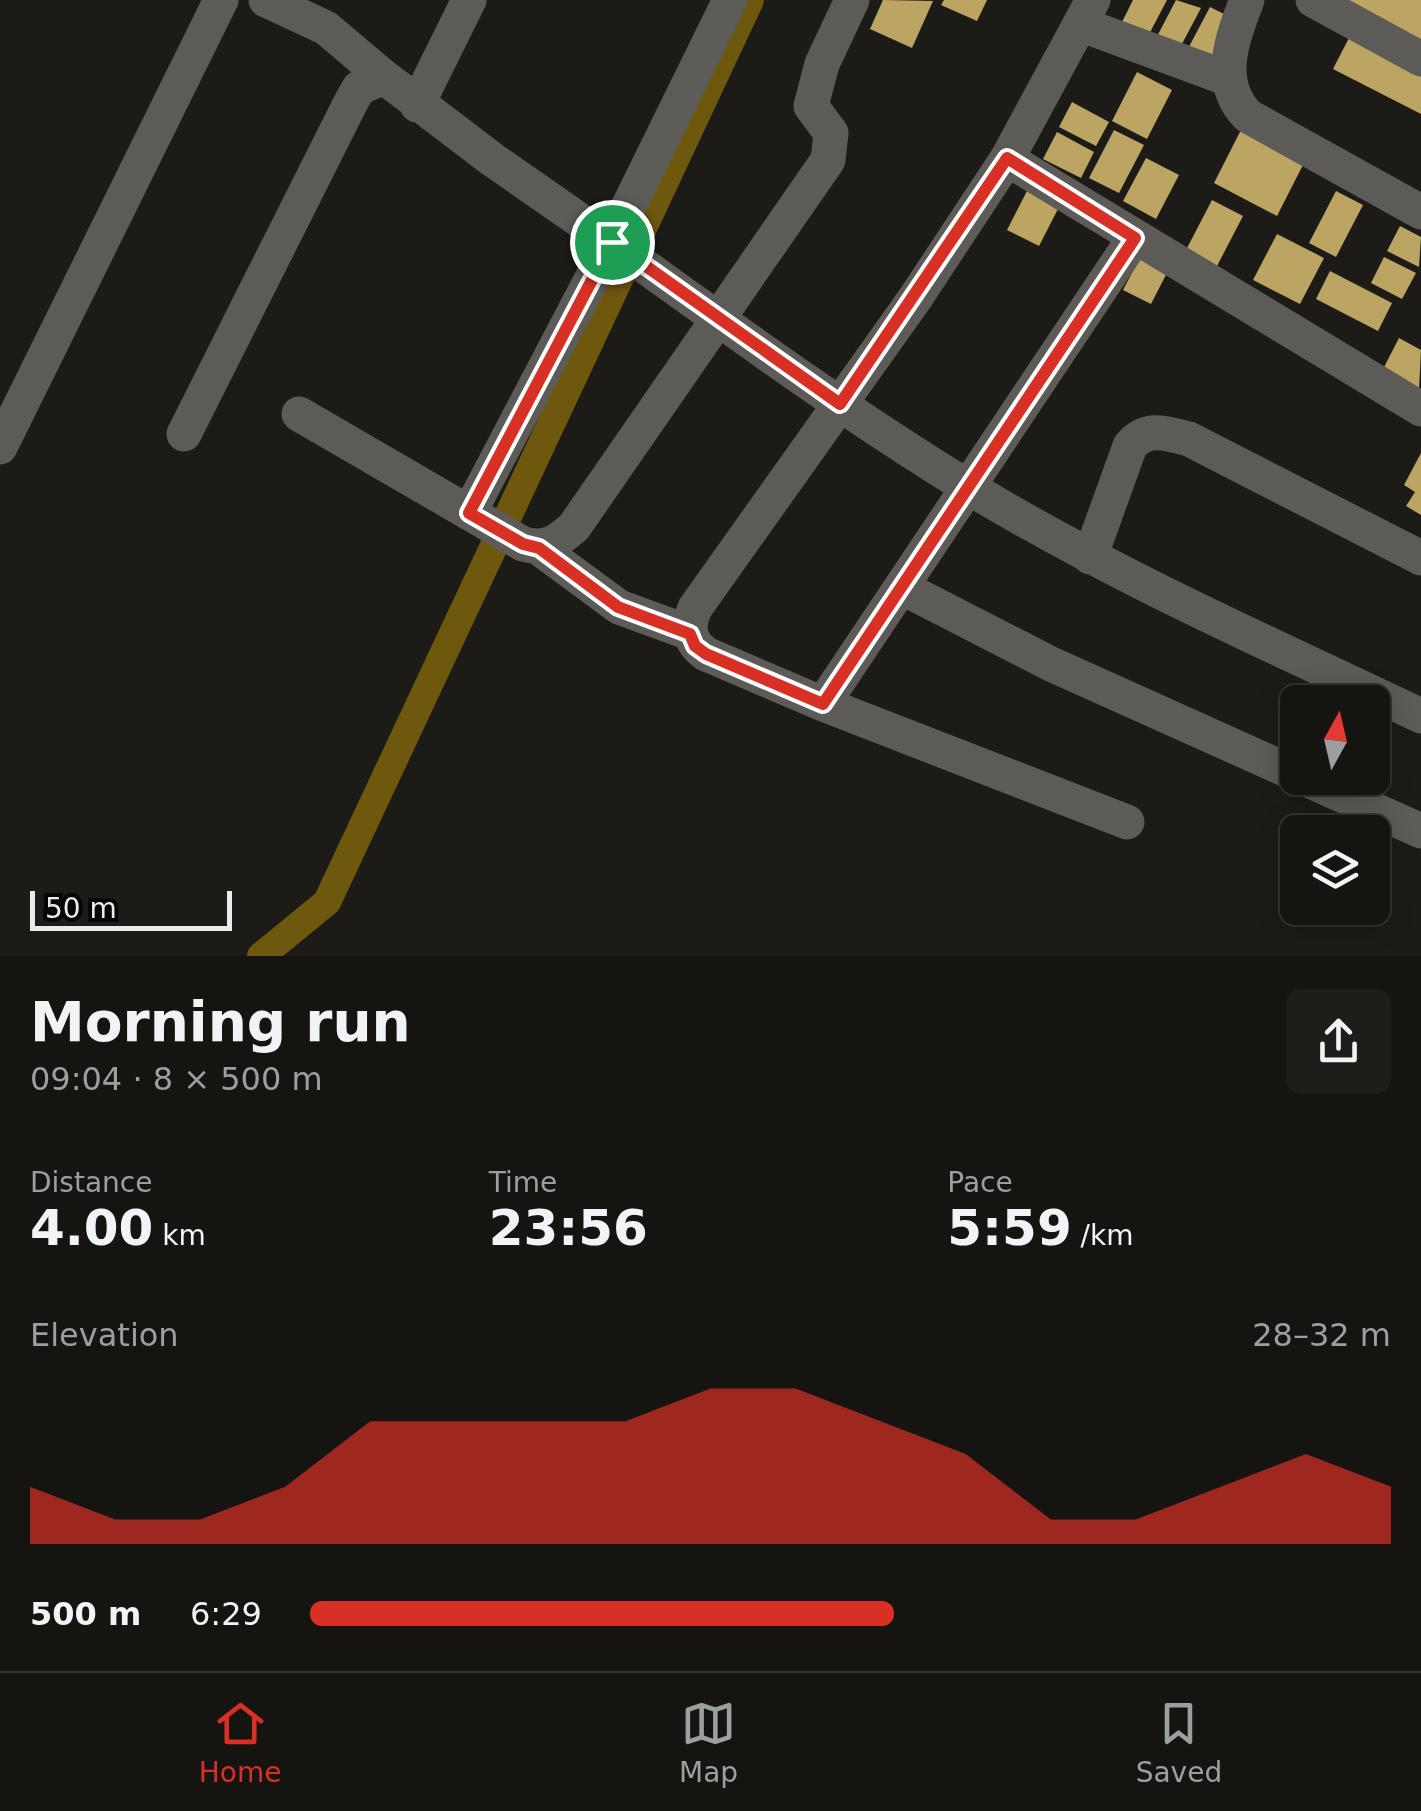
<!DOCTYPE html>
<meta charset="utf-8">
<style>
:root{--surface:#151411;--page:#1e1d1a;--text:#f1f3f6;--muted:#9d9e9f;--line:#343331;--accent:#d93025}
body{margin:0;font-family:"DejaVu Sans",sans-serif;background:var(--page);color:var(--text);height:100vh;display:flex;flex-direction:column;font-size:38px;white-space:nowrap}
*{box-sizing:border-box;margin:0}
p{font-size:32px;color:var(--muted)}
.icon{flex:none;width:55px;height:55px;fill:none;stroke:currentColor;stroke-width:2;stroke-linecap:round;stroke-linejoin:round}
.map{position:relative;height:956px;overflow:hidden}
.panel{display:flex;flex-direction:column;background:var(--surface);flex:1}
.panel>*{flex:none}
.needle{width:65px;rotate:8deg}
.tools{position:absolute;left:1280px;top:685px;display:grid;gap:20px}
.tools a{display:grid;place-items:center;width:110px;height:110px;border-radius:15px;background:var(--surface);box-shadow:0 5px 25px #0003,0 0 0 2px var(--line);font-size:50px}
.scale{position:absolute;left:30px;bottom:25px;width:202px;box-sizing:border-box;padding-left:10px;border:5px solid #ecebe9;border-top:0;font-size:28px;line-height:35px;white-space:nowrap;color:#ecebe9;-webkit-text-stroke:8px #060605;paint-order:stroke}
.pin{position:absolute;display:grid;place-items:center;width:85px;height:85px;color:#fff;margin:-42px;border:5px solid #fff;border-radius:50%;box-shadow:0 2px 10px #0007}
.round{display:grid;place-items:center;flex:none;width:105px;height:105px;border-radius:15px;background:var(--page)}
.summary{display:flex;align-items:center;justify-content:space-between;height:170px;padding:0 30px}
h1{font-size:55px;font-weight:700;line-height:75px}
.stats{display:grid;grid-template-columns:repeat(3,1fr);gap:15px;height:170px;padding:10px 30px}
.stats div{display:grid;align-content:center}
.stats b{font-size:50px;font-weight:700}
.stats small{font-size:28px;font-weight:400}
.stats p{font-size:28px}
.chart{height:280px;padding:20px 30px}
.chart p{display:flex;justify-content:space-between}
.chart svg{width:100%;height:180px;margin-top:10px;fill:var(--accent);opacity:.7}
ul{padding:0 30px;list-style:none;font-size:32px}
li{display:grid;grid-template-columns:160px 120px 1fr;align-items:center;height:75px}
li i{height:25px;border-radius:12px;background:var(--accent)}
.tab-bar{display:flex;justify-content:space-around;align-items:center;height:140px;border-top:2px solid var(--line);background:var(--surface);font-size:28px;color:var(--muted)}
.tab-bar a{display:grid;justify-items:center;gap:5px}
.tab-bar .current{color:var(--accent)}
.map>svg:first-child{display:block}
</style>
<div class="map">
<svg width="1421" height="956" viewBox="0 0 1421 956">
<rect width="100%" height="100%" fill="#1c1b17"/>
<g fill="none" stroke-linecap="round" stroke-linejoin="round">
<!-- canal -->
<path stroke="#6e580e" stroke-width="28" d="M261,956L327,902L750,0"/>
</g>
<!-- building -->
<path fill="#bca562" d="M883,0L933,1L912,48L870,29Z
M944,0H987L977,21L941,5Z
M1133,0H1167L1147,38L1121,24Z
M1176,0L1201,8L1175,57L1152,46Z
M1342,0H1421V41Z
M1210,7L1232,18L1206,70L1183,58Z
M1351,34L1421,70V114L1333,69Z
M1137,72L1172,90L1147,139L1112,121Z
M1072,102L1109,122L1096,146L1059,127Z
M1244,124L1307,157L1277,216L1214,183Z
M1114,130L1144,145L1119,193L1089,178Z
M1057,132L1094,152L1081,178L1043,159Z
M1146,158L1179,175L1156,219L1123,201Z
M1027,191L1059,207L1039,246L1007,230Z
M1336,191L1363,205L1336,257L1309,243Z
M1212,200L1243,216L1217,266L1186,250Z
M1400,226L1421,237L1419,267L1387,251Z
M1277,234L1324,258L1300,304L1253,280Z
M1143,252L1170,267L1151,304L1123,290Z
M1384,257L1416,273L1402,299L1371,283Z
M1330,271L1392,303L1378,331L1316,299Z
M1399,338L1421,350L1419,389L1382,371Z
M1421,453V515L1406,506L1415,492L1404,485Z"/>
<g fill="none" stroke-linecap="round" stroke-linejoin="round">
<!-- minor -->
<path stroke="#5d5b57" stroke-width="35" d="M266,0L326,28L384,77
M730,0L611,242C728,326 845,412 968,487C1113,575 1268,643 1421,716
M1247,0C1232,38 1215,83 1248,116L1421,212
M1313,0L1421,59
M1080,24L1229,79
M417,105L469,0
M1007,159L1093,0
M299,414L523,544C546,550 557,542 574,527L828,160L831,133L811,106L822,64L852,0
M184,434L352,100L359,88L384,77L493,160L611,242L469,513
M0,447L221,0
M539,548L619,607L690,633
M1090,557L1130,446C1147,426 1165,433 1189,439L1421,558
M903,588L1051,664L1298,775
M823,704L1135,237
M1304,778L1421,831
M1127,822L823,704L706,654C688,641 687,627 695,608L916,297L1007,159L1421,409"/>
</g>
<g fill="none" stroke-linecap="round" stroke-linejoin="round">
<defs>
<path id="route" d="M1007,158L1135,238L823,704L706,654L695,646L690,634L618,607L539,548L523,544L469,513L612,242L840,404Z"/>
</defs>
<!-- route casing -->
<use href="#route" stroke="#fff" stroke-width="20"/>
<!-- route -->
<use href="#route" stroke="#d93025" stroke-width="12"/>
</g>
</svg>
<div class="tools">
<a><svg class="needle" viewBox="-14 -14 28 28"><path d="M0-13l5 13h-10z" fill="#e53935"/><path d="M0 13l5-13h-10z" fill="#9d9e9f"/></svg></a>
<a><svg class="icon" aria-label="layers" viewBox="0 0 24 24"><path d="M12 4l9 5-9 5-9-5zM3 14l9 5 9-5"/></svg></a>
</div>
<div class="scale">50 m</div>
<div class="pin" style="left:612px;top:242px;background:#1e9e55"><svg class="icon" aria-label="arrive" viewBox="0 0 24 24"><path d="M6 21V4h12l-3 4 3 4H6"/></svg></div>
</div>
<section class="panel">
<div class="summary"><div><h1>Morning run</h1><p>09:04 · 8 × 500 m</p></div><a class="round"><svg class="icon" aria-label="share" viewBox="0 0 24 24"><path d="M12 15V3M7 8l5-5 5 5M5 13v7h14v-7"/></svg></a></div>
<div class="stats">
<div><p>Distance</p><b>4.00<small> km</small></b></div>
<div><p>Time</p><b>23:56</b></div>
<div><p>Pace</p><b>5:59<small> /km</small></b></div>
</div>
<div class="chart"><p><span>Elevation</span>28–32 m</p>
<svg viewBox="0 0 160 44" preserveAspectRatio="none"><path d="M0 44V30L10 38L20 38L30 30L40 14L50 14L60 14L70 14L80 6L90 6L100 14L110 22L120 38L130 38L140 30L150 22L160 30V44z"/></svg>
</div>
<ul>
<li><b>500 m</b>6:29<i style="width:54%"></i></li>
</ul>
</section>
<nav class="tab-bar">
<a class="current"><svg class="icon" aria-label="home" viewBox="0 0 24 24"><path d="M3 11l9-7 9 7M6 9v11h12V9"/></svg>Home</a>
<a><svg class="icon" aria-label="map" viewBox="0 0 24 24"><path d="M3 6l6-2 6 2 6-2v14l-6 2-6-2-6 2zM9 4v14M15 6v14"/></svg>Map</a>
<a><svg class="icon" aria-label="saved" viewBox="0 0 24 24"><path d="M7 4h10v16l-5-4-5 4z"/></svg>Saved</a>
</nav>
